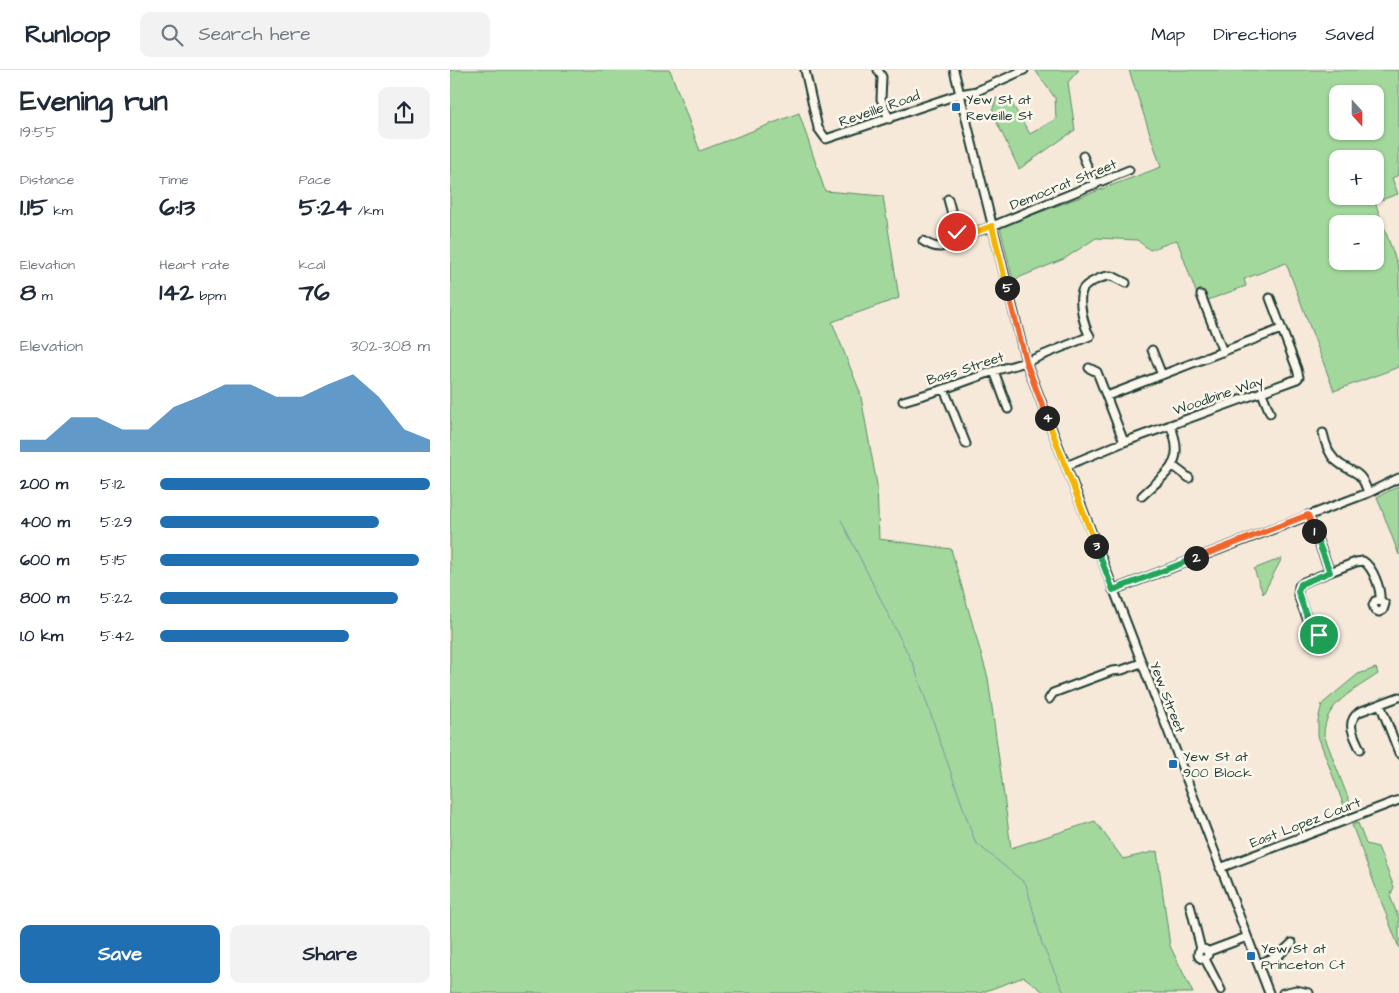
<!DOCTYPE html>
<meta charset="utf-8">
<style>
:root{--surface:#fff;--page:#f2f2f3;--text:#1f2937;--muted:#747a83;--line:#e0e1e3;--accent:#1f6fb2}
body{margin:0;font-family:"Architects Daughter",sans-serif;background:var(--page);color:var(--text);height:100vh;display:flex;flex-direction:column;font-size:19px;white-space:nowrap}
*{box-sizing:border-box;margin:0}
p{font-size:16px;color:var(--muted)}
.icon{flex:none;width:28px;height:28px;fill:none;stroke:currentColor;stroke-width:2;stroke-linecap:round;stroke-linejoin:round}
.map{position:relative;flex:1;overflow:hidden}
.side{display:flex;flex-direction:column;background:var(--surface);width:450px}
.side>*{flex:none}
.needle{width:32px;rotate:159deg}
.tools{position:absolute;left:879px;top:15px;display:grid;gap:10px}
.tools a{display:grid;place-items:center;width:55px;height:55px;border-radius:10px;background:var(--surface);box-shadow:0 1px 4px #0004;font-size:25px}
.pin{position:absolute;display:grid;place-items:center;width:42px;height:42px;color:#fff;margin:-21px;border:2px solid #fff;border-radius:50%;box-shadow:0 1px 5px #0007}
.km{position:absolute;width:25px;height:25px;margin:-12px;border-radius:50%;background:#222;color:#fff;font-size:14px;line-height:25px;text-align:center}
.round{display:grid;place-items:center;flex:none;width:52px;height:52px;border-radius:10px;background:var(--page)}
.overview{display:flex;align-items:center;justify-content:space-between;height:85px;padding:0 20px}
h1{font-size:28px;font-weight:800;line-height:38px}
.figures{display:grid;grid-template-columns:repeat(3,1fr);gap:8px;height:85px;padding:5px 20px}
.figures div{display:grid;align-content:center}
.figures b{font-size:25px;font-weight:800}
.figures small{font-size:14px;font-weight:400}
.figures p{font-size:14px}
.chart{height:140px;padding:10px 20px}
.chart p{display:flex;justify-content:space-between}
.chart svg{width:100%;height:90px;margin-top:5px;fill:var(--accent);opacity:.7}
.primary-button{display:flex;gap:10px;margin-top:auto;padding:10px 20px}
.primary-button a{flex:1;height:58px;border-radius:10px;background:var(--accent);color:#fff;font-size:20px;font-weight:800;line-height:58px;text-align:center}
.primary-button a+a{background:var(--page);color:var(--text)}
ul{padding:0 20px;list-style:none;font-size:16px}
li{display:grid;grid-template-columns:80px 60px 1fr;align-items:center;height:38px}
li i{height:12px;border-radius:6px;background:var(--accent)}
header{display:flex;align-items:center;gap:30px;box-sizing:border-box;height:70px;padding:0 25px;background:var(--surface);border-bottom:1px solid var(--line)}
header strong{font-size:24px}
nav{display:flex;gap:28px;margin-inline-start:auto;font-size:18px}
.search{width:350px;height:45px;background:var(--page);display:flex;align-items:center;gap:12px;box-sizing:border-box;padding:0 18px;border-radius:10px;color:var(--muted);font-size:19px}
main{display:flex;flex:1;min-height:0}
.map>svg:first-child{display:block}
</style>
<header>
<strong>Runloop</strong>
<div class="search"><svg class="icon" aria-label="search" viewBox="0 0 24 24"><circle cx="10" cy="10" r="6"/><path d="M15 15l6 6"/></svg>Search here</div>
<nav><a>Map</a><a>Directions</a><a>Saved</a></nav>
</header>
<main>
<section class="side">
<div class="overview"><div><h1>Evening run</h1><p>19:55</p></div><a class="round"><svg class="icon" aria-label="share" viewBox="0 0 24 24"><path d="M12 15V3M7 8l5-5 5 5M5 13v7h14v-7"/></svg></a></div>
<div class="figures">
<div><p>Distance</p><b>1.15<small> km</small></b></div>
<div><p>Time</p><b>6:13</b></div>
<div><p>Pace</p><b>5:24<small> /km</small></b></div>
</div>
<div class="figures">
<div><p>Elevation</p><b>8<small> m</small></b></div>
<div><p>Heart rate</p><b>142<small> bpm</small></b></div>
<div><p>kcal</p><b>76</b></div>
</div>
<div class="chart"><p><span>Elevation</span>302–308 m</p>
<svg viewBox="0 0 160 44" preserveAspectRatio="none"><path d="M0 44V38L10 38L20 27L30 27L40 33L50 33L60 22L70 17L80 11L90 11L100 17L110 17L120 11L130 6L140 17L150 33L160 38V44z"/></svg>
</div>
<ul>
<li><b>200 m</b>5:12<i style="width:100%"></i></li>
<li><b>400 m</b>5:29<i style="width:81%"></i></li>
<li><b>600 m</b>5:15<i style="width:96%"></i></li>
<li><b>800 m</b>5:22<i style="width:88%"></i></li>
<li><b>1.0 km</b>5:42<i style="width:70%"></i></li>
</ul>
<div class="primary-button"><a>Save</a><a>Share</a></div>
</section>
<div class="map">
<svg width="949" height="923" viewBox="0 0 949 923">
<rect width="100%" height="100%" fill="#f6e9da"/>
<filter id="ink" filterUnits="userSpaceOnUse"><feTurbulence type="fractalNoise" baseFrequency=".02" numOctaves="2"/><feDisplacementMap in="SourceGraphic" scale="10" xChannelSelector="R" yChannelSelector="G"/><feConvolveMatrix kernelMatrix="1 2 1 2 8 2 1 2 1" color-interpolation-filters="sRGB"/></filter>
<g filter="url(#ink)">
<!-- green -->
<path fill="#a2d89c" stroke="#608a68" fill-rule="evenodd" d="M0,0H220L250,81L349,43L375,121L433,126L449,228L382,252L410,322L427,415L429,469L501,479L538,608L561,778L645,751L673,789L707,781L720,876L743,923H595L574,907L530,923H0Z
M585,0H629L618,12L625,60L569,99L542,42L546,28L562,34L580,64L606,49L605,28Z
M679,0H949V105L942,108L948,124L925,132L949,199V297L884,321L836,193L794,209L796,216L750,233L727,170L700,180L687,170L646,168L614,189L563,210L550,157L711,97ZM888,24H925V61H888ZM888,89H925V126H888ZM888,154H925V191H888Z
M949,416V485L927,427Z
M832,488L813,524L804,499Z
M926,598L928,604C905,620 874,633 874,665L903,741L897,744L868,666V650L872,634L908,604Z
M908,753L916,774L928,777L944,817L940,826L949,849V878L902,755Z"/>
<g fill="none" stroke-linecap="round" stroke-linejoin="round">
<!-- stream -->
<path stroke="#7798ab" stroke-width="1" d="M391,450L464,596L525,772L576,814L592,874L614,923"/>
<defs>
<path id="minor" d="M355,0L368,58L376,69L510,24L527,21L574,0
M428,0L432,7L431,29L439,49
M504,0L576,292L819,923
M633,86L645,115
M498,129L507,162L511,167
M473,171C494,184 497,173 515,165C521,162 528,161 535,159L679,100
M751,225L773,282
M702,280L712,305
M639,298L647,302L674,372
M544,301L558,339
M494,319L516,374
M812,323L820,343
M657,326L831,259
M453,331L494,319L544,301L576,292L640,266C634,257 627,229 633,219C637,213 651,207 658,206H662L676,213
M873,363C875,372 878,383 885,390C901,405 910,396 918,423
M722,395L739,408
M616,396L674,372L847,309L849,307L847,299L820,228
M692,426C717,402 737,393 720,355
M858,445L880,502
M663,520L918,423L949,408
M859 569a6 6 0 1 1 12 0a6 6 0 1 1-12 0Z
M863,564L848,525L849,516L854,512L906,492L913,491C923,497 931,519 930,530L935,534L933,540L929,542L925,540L923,535L925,531L930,530
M599,629L603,623L662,601L672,600L691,593
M930,634L949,683
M910,679C904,665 895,653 909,642L949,627
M770,798L949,730
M740,835L751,879
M748 884a5 5 0 1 1 10 0a5 5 0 1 1-10 0Z
M757,882L797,867
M755,889L771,920
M808,894L828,886L842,873
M833,923L846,920L859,923"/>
</defs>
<!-- minor casing -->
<use href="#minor" stroke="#1f3d34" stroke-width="11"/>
<!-- minor -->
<use href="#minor" stroke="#fbf7ec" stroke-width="7"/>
</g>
</g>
<g fill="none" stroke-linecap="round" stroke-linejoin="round" filter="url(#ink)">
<defs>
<path id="split-1" d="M864,461L880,502L851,514L848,522L863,564L869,565"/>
<path id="split-2" d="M746,488L858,445L864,461"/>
<path id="split-3" d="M646,476L663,520L746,488"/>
<path id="split-4" d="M597,348L646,476"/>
<path id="split-5" d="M557,218L576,292L597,348"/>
<path id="split-6" d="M507,162L511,167L542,156L557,218"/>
</defs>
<!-- split-1 casing -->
<use href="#split-1" stroke="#fff" stroke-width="10"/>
<!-- split-2 casing -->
<use href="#split-2" stroke="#fff" stroke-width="10"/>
<!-- split-3 casing -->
<use href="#split-3" stroke="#fff" stroke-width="10"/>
<!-- split-4 casing -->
<use href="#split-4" stroke="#fff" stroke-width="10"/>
<!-- split-5 casing -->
<use href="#split-5" stroke="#fff" stroke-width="10"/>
<!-- split-6 casing -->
<use href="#split-6" stroke="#fff" stroke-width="10"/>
<!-- split-1 -->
<use href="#split-1" stroke="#22a559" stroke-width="6"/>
<!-- split-2 -->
<use href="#split-2" stroke="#f0652b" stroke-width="6"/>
<!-- split-3 -->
<use href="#split-3" stroke="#22a559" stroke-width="6"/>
<!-- split-4 -->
<use href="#split-4" stroke="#f5b400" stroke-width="6"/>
<!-- split-5 -->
<use href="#split-5" stroke="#f0652b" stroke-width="6"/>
<!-- split-6 -->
<use href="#split-6" stroke="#f5b400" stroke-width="6"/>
</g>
<!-- markers -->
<g fill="#1f6fb2" stroke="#fbf7ec" stroke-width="2">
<rect x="501" y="32" width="10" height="10" rx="2.5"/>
<rect x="718" y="689" width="10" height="10" rx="2.5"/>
<rect x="796" y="881" width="10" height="10" rx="2.5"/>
</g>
<g text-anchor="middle" stroke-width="5" stroke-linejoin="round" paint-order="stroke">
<!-- poi labels -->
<g font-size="14" fill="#1f3d34" stroke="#fbf7ec" text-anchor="start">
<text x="516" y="34">Yew St at<tspan x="516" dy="16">Reveille St</tspan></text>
<text x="733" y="691">Yew St at<tspan x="733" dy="16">900 Block</tspan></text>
<text x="811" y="883">Yew St at<tspan x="811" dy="16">Princeton Ct</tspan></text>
</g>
<!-- street labels -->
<g font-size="14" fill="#1f3d34" stroke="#fbf7ec">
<text transform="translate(429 38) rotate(-19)" y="5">Reveille Road</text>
<text transform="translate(613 114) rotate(-22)" y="5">Democrat Street</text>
<text transform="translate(515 298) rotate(-18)" y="5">Bass Street</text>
<text transform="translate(768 325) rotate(-19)" y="5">Woodbine Way</text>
<text transform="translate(718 627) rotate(69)" y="5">Yew Street</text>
<text transform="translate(855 752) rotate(-21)" y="5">East Lopez Court</text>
</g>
</g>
</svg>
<div class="tools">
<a><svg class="needle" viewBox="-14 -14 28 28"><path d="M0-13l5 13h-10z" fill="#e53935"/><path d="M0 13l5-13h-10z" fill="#747a83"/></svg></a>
<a>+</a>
<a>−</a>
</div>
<div class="pin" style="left:869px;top:565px;background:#1e9e55"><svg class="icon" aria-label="arrive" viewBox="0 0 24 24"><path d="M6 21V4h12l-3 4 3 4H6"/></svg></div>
<div class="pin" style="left:507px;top:162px;background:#d93025"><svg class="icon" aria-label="check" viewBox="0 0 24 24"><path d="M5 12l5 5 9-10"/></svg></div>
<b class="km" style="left:864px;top:461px">1</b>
<b class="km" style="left:746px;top:488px">2</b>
<b class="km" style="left:646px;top:476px">3</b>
<b class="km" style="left:597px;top:348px">4</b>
<b class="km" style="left:557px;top:218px">5</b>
</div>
</main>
